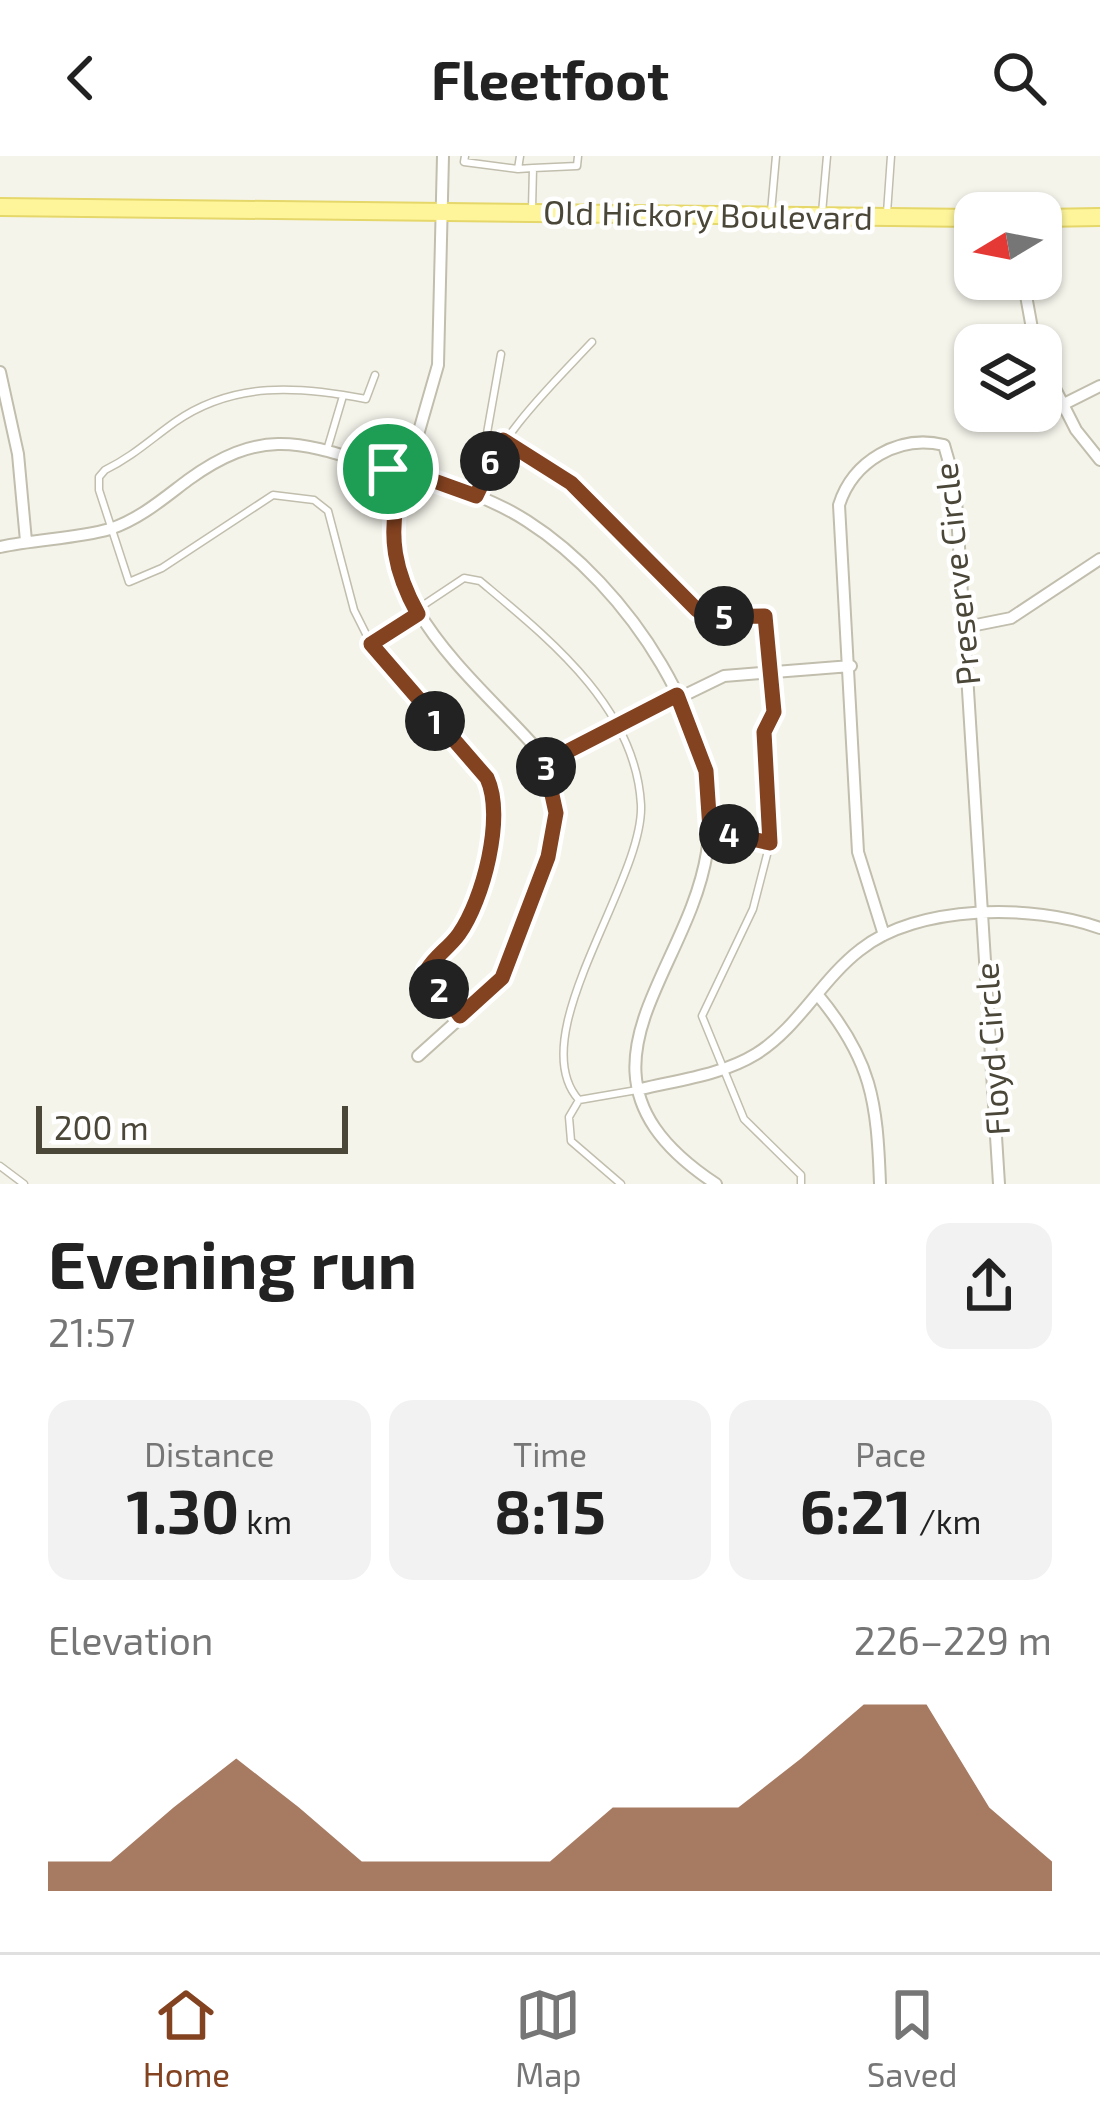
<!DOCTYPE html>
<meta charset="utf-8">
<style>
:root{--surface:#fff;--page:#f2f2f2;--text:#222;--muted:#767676;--line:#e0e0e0;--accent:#834220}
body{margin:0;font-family:"Exo 2",sans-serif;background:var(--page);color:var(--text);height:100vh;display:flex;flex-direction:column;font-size:45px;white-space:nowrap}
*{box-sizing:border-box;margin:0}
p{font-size:39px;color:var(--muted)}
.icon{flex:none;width:66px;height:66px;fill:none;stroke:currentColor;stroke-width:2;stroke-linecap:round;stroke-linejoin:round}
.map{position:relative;height:1028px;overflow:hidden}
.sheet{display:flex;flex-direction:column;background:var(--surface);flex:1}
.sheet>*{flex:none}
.needle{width:78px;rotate:260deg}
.controls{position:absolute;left:954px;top:36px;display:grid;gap:24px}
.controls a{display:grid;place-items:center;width:108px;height:108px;border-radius:24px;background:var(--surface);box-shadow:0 3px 9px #0004;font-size:60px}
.scale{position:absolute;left:36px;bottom:30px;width:312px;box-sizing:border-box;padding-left:12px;border:6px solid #4a4638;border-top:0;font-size:33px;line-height:42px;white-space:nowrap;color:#4a4638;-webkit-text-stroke:9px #fff;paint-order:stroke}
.pin{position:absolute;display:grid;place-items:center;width:102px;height:102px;color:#fff;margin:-51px;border:6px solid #fff;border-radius:50%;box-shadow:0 3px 12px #0007}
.km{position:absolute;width:60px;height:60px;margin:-30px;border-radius:50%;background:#222;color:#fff;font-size:33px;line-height:60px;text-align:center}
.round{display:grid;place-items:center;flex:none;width:126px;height:126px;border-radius:24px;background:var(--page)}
.overview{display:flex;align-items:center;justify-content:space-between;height:204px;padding:0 48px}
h1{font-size:66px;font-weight:700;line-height:90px}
.stats{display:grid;grid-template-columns:repeat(3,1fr);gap:18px;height:204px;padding:12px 48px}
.stats div{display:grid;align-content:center;border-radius:24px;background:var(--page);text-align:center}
.stats b{font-size:60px;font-weight:700}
.stats small{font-size:33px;font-weight:400}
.stats p{font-size:33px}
.chart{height:336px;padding:24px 48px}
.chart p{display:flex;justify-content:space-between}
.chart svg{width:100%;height:216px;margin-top:12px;fill:var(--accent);opacity:.7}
header{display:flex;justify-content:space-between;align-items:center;height:156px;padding:0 48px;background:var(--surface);font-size:54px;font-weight:700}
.dock{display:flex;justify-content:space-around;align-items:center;height:168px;border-top:3px solid var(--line);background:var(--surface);font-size:33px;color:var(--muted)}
.dock a{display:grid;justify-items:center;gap:6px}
.dock .selected{color:var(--accent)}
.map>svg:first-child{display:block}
</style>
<header><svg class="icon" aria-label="back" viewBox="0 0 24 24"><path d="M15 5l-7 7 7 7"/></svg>Fleetfoot<svg class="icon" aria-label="search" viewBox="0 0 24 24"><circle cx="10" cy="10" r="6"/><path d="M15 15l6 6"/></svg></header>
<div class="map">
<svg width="1100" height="1028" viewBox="0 0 1100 1028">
<rect width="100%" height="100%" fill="#f5f4eb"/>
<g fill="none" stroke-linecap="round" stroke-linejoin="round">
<defs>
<path id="lane" d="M465,0L464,6L518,13
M520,0L518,13L533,12
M532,53L533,12L577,10L578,0
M771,56L776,0
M822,57L827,0
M887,57L891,0
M501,198L487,277L571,327L697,454L708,461L765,460L774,556L764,576L770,687L753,753L702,860L744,963L801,1019V1028
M375,219L366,243C299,230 234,225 175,266C151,283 132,301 105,314L99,321V334L129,426L162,412L273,339L314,344L328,355L354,454L371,488L418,458
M327,294L343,240
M476,339C501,277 546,235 592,186
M419,452L464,422L480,425C548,482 636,551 641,649C644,726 521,880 579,944L637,934
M371,488L494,637L495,674L466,766L427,814L460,860
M710,674L770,687
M579,944L569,961L571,985L621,1028
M0,1010L24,1028"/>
<path id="street" d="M1023,123L1035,189
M1041,205L1076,274L1100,304
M0,216L18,298L26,385
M1062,249L1100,230
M387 315a20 20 0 1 1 40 0a20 20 0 1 1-40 0Z
M413,296L438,209L443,0
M426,322C461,333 496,345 527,365C626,428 727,575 707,696C687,823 551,919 716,1028
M401,334C366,440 473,521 536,592L553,632V685L511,805L488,837L418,900
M0,391C36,383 75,383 110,373C140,363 164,342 188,324C265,268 305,288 388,313
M966,471L1011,462L1100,403
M545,607L724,520L851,510
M884,779L858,696L839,349C853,305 899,278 944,289L955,327L999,1028
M817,838C872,904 877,945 880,1028
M641,933C678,924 722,919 756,898C798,872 821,824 860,794C917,748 1034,748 1100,772"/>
<path id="primary" d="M0,51L975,62
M1041,62L1100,61"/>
</defs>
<!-- lane casing -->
<use href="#lane" stroke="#c1bead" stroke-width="9"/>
<!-- street casing -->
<use href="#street" stroke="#c1bead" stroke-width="14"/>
<!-- primary casing -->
<use href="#primary" stroke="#e5d769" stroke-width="20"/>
<!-- lane -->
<use href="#lane" stroke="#fff" stroke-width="6"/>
<!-- street -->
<use href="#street" stroke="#fff" stroke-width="10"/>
<!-- primary -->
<use href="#primary" stroke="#fef59b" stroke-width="16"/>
</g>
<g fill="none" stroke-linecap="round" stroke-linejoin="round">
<defs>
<path id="route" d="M503,284L571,327L697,454L708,461L765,460L774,556L764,576L770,687L710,674L706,615L677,539L545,607L556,657L548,701L502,822L460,860L427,814C435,800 449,792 459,778C483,744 505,661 487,622L371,488L418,458C395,417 387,379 400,334L390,324L391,305L399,298L413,296L425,307L426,322L476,340Z"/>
</defs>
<!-- route casing -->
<use href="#route" stroke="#fff" stroke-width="24"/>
<!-- route -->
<use href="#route" stroke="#834220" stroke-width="15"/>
</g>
<g text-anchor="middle" stroke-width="9" stroke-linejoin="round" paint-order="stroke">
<!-- street labels -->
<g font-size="33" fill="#4a4638" stroke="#fff">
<text transform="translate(708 59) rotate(1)" y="12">Old Hickory Boulevard</text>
<text transform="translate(957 418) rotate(-96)" y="12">Preserve Circle</text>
<text transform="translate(992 893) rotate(-94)" y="12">Floyd Circle</text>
</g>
</g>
</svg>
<div class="controls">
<a><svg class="needle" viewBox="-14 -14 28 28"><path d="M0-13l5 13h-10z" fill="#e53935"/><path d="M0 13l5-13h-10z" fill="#767676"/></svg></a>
<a><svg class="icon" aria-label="layers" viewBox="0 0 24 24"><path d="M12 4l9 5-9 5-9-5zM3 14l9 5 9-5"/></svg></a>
</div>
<div class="scale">200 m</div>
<div class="pin" style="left:388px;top:313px;background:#1e9e55"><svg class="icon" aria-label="arrive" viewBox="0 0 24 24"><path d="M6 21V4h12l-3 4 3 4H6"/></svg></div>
<b class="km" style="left:435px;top:565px">1</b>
<b class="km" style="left:439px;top:833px">2</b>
<b class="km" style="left:546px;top:611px">3</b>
<b class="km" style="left:729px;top:678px">4</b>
<b class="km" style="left:724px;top:460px">5</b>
<b class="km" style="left:490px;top:305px">6</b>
</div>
<section class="sheet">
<div class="overview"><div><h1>Evening run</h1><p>21:57</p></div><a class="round"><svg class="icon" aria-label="share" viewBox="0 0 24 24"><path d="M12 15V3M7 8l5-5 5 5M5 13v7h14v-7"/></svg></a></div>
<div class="stats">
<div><p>Distance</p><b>1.30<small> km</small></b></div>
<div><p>Time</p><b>8:15</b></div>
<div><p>Pace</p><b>6:21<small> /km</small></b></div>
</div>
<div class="chart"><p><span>Elevation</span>226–229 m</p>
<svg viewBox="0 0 160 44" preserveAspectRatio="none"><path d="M0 44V38L10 38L20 27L30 17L40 27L50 38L60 38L70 38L80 38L90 27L100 27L110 27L120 17L130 6L140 6L150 27L160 38V44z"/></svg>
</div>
</section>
<nav class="dock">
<a class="selected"><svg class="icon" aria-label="home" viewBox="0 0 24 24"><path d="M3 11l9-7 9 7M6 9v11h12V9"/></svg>Home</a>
<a><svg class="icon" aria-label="map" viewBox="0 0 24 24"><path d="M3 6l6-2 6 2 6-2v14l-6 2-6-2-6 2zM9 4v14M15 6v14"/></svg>Map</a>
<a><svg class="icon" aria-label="saved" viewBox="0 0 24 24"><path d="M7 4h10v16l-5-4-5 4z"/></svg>Saved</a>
</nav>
